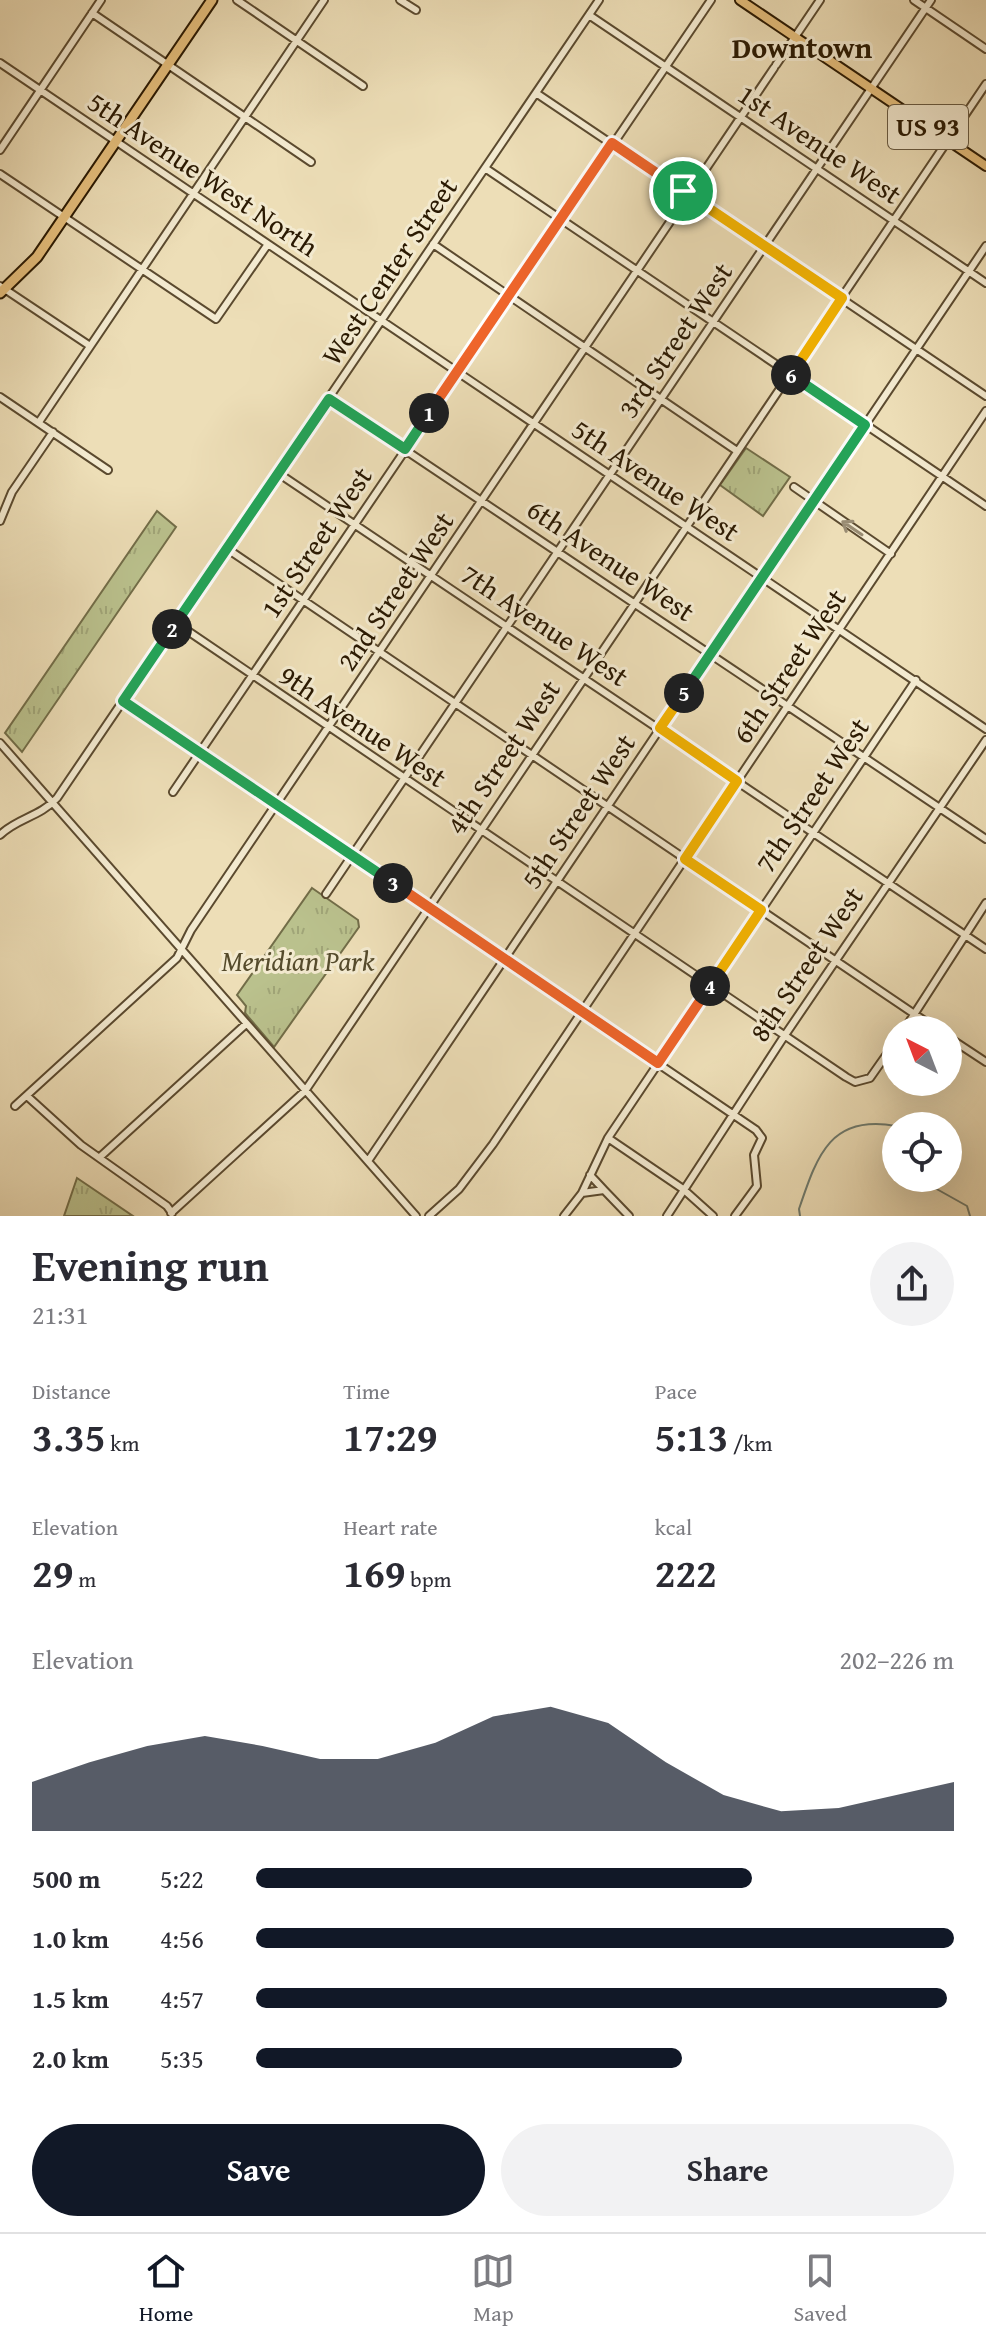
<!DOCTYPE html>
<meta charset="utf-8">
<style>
:root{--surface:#fff;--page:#f2f2f3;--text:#2b2b33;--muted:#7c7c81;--line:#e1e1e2;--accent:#111827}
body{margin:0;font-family:"Gentium Book Plus",serif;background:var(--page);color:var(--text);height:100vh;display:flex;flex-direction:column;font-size:30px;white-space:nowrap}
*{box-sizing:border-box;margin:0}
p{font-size:26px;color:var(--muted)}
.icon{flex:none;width:44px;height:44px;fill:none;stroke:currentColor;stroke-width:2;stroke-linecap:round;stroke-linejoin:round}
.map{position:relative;height:1216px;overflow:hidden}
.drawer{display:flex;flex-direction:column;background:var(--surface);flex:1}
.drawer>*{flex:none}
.needle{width:52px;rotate:318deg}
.tools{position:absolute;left:882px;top:1016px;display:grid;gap:16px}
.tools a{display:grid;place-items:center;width:80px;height:80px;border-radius:50%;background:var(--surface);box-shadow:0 8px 32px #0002;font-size:40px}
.pin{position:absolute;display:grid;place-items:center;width:68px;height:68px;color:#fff;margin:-34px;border:4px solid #fff;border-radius:50%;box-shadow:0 2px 8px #0007}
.km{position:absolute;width:40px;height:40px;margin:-20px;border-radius:50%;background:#222;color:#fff;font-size:22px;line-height:40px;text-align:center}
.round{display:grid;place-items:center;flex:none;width:84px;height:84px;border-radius:42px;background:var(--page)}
.summary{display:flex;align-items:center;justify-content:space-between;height:136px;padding:0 32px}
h1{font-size:44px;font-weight:700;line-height:60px}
.stats{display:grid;grid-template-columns:repeat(3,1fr);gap:12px;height:136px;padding:8px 32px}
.stats div{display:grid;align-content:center}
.stats b{font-size:40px;font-weight:700}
.stats small{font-size:22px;font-weight:400}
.stats p{font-size:22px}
.chart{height:224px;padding:16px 32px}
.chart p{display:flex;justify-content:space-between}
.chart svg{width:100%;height:144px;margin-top:8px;fill:var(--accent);opacity:.7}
.cta{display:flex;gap:16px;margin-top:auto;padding:16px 32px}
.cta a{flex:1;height:92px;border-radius:48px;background:var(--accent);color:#fff;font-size:32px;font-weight:700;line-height:92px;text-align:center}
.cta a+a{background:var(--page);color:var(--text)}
ul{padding:0 32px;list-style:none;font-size:26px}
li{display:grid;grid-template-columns:128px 96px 1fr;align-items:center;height:60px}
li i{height:20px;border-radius:10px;background:var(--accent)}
.tabs{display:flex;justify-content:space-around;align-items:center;height:112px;border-top:2px solid var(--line);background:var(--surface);font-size:22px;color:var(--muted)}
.tabs a{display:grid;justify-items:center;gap:4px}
.tabs .active{color:var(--accent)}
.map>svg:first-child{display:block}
</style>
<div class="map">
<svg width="986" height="1216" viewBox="0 0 986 1216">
<defs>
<pattern id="park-tufts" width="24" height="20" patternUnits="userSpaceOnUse" patternTransform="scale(2)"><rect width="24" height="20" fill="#bac18d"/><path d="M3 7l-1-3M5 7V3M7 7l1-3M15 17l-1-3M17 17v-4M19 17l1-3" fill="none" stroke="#a0a578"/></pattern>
</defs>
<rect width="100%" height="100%" fill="#eddeb7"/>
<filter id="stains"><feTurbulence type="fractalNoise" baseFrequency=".0025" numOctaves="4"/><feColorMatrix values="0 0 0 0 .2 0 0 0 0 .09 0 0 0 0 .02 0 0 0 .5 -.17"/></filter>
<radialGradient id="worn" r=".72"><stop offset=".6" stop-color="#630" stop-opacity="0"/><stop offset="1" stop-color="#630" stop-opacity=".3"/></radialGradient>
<!-- park -->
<path fill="url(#park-tufts)" stroke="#726d48" stroke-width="2" d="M746,448L790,477L763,516L720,485Z
M157,511L176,527L22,752L5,733Z
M312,888L358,920L359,927L274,1047L245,1013L246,1006L237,995Z
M77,1178L133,1216H64Z"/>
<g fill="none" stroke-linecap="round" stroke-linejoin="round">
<!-- stream -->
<path stroke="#6e7a6e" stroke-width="2" d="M917,1178L967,1206L970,1216
M800,1216L799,1209C817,1156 830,1114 896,1126"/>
<defs>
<path id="minor" d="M237,0L363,86
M400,0L416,10
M914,0L986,49
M92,13L311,162
M589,15L986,283
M0,63L986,729
M776,65L820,0
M536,93L986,396
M0,150L101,0
M485,168L986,506
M0,174L216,319L268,244
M433,244L737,451
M0,286L90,346
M0,397L108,470
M329,399L986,839
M39,422L324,0
M278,473L986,949
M794,487L891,554
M0,521L12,492L53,432
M226,548L938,1030
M176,623L846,1077L855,1082L870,1078L896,1041
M123,701L756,1130L762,1138L754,1155L757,1186L735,1216
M0,743L416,1216
M173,792L711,0
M0,835C17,818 40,817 57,798L599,0
M326,894L931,0
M904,1030L986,903
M948,1037L986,1062
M27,1096L81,1145L167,1206L172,1213
M15,1106L177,958L191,930L774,68
M608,1138L683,1189L713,1216
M100,1157L246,1024
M368,1161L986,246
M590,1175L604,1190
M582,1193L604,1190L629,1216
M171,1213L305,1091L986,84
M429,1216L459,1189L493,1144L986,411
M564,1216L582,1193L608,1138L916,680
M667,1216L785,1035L986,740"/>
<path id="major" d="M740,0L986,166"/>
<path id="highway" d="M0,293L37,257L212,0"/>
</defs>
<!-- minor casing -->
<use href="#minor" stroke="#5b4a2f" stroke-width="10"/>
<!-- major casing -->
<use href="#major" stroke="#2a1902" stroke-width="12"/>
<!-- highway casing -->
<use href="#highway" stroke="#2a1902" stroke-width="13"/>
<!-- minor -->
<use href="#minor" stroke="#f3ead0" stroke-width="6"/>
<!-- major -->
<use href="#major" stroke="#e6bf7c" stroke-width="8"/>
<!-- highway -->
<use href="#highway" stroke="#e6bf7c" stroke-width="9"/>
</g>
<!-- one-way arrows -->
<defs><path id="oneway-shaft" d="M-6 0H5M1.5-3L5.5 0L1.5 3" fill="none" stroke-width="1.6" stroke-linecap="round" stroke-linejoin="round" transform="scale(2)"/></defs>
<use stroke="#998c73" href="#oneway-shaft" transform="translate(852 528) rotate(-146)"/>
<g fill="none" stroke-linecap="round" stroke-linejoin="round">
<defs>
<path id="split-1" d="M429,413L612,143L683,191"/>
<path id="split-2" d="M172,629L329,399L405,449L429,413"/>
<path id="split-3" d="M172,629L123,701L393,883"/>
<path id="split-4" d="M393,883L658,1063L710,986"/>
<path id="split-5" d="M684,693L660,728L737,781L685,859L761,910L710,986"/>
<path id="split-6" d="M684,693L865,425L791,375"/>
<path id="split-7" d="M683,191L842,298L791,375"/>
</defs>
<!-- split-1 casing -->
<use href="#split-1" stroke="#fff" stroke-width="16"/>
<!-- split-2 casing -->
<use href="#split-2" stroke="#fff" stroke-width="16"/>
<!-- split-3 casing -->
<use href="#split-3" stroke="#fff" stroke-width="16"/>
<!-- split-4 casing -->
<use href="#split-4" stroke="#fff" stroke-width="16"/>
<!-- split-5 casing -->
<use href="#split-5" stroke="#fff" stroke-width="16"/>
<!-- split-6 casing -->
<use href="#split-6" stroke="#fff" stroke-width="16"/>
<!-- split-7 casing -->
<use href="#split-7" stroke="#fff" stroke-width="16"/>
<!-- split-1 -->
<use href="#split-1" stroke="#f0652b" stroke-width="10"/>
<!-- split-2 -->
<use href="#split-2" stroke="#22a559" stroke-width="10"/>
<!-- split-3 -->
<use href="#split-3" stroke="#22a559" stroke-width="10"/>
<!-- split-4 -->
<use href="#split-4" stroke="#f0652b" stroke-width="10"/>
<!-- split-5 -->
<use href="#split-5" stroke="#f5b400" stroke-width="10"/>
<!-- split-6 -->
<use href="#split-6" stroke="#22a559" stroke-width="10"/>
<!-- split-7 -->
<use href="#split-7" stroke="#f5b400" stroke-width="10"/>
</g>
<g text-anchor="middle" stroke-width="6" stroke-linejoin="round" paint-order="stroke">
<!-- shield labels -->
<rect fill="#f3ead0" stroke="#665840" stroke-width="2" x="888" y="105" width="80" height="44" rx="6"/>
<g font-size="26" font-weight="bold" fill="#2a1902">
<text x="928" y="136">US 93</text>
</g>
<!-- street labels -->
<g font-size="28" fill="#2a1902" stroke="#f3ead0">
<text transform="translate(820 144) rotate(34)" y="10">1st Avenue West</text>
<text transform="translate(203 174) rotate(34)" y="10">5th Avenue West North</text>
<text transform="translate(389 271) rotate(-56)" y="10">West Center Street</text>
<text transform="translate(675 340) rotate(-56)" y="10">3rd Street West</text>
<text transform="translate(656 480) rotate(34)" y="10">5th Avenue West</text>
<text transform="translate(316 542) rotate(-56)" y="10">1st Street West</text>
<text transform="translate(611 560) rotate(34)" y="10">6th Avenue West</text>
<text transform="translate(395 591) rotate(-56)" y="10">2nd Street West</text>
<text transform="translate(545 625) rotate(34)" y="10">7th Avenue West</text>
<text transform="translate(789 666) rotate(-56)" y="10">6th Street West</text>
<text transform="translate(363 726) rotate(34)" y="10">9th Avenue West</text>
<text transform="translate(503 757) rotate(-56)" y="10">4th Street West</text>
<text transform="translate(812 795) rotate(-56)" y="10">7th Street West</text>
<text transform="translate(578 811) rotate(-56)" y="10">5th Street West</text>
<text transform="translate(806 964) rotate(-56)" y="10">8th Street West</text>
</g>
<!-- park labels -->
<g font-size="28" font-style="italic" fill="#554b2c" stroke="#f3ead0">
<text x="298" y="971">Meridian Park</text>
</g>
<!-- neighbourhood labels -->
<g font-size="30" font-weight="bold" fill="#2a1902" stroke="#f3ead0">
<text x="802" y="58">Downtown</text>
</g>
</g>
<rect width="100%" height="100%" filter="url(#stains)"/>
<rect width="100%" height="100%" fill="url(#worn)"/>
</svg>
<div class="tools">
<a><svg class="needle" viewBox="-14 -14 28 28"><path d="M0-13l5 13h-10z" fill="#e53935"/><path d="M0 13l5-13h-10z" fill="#7c7c81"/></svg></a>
<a><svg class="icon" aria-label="locate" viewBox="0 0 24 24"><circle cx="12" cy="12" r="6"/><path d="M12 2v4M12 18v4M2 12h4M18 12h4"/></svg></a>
</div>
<div class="pin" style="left:683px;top:191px;background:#1e9e55"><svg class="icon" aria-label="arrive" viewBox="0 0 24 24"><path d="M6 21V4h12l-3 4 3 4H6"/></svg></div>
<b class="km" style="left:429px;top:413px">1</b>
<b class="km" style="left:172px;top:629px">2</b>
<b class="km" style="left:393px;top:883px">3</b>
<b class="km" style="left:710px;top:986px">4</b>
<b class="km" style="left:684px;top:693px">5</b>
<b class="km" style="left:791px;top:375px">6</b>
</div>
<section class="drawer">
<div class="summary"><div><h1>Evening run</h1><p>21:31</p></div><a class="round"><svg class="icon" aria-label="share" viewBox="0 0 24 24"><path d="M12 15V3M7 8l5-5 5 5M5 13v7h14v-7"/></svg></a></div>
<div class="stats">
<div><p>Distance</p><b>3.35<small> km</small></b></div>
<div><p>Time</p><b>17:29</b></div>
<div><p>Pace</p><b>5:13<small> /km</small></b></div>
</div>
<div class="stats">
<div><p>Elevation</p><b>29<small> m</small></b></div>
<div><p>Heart rate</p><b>169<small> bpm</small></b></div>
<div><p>kcal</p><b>222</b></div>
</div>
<div class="chart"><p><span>Elevation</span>202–226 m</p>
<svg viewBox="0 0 160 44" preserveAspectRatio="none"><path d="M0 44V29L10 23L20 18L30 15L40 18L50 22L60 22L70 17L80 9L90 6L100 11L110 23L120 33L130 38L140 37L150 33L160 29V44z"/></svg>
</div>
<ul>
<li><b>500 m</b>5:22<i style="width:71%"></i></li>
<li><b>1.0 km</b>4:56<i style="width:100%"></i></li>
<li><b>1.5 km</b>4:57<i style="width:99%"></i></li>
<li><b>2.0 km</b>5:35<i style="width:61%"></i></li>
</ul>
<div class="cta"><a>Save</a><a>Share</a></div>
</section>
<nav class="tabs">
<a class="active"><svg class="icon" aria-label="home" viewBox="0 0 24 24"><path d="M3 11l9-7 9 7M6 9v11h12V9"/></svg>Home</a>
<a><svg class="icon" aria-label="map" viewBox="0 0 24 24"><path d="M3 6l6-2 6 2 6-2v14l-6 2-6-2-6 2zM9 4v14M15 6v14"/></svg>Map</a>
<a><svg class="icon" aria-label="saved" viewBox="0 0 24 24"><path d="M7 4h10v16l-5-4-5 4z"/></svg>Saved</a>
</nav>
